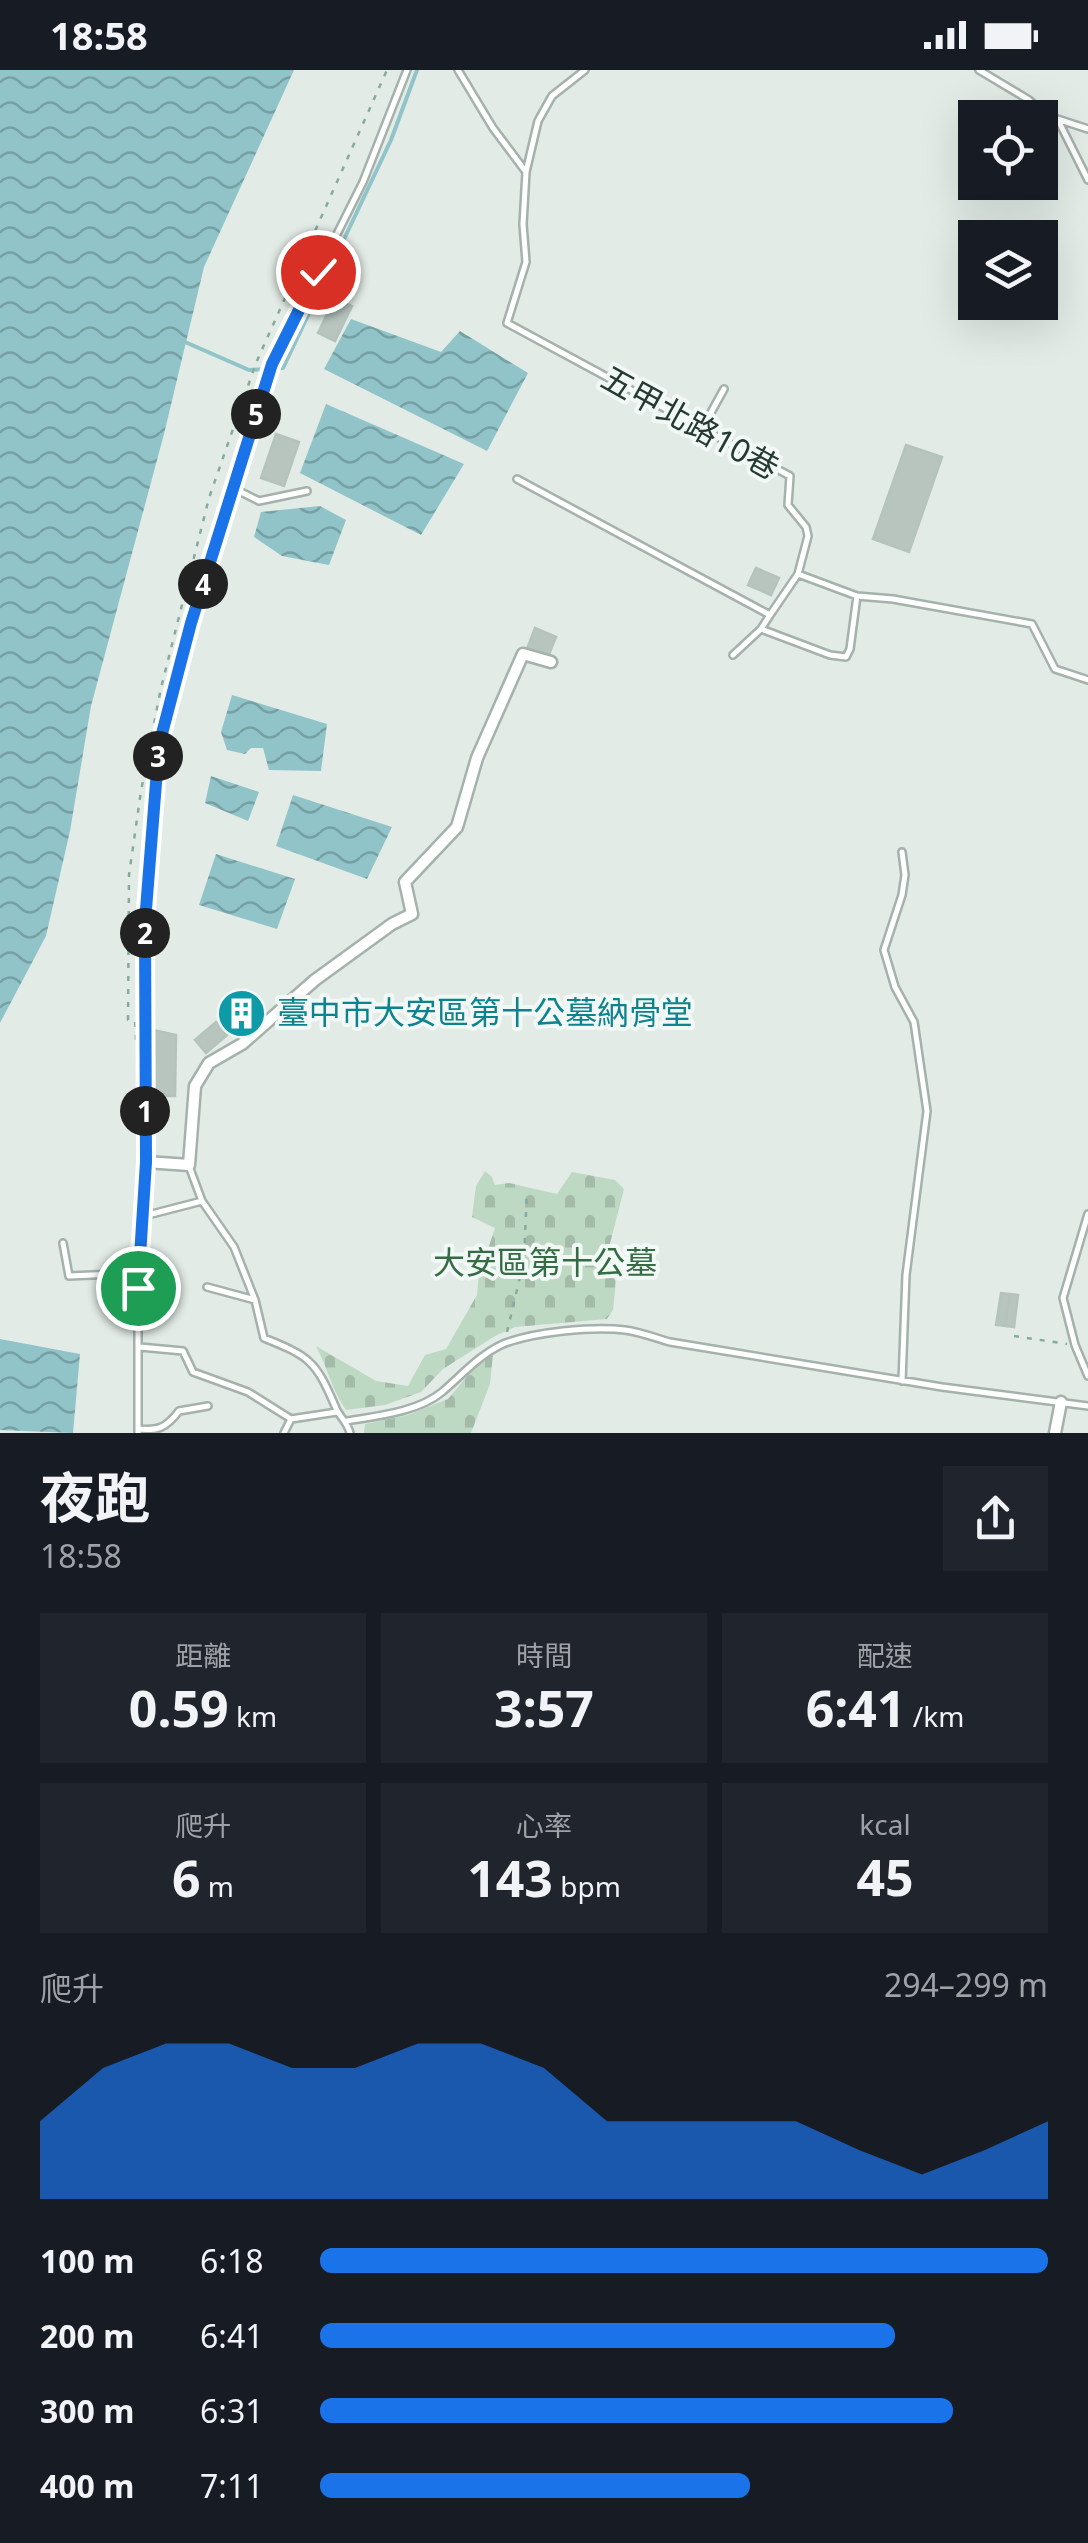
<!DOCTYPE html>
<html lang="zh-TW">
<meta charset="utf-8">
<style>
:root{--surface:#171b24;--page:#20242c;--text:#f1f3f6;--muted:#9ea1a6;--accent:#1a73e8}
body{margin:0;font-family:"Noto Sans","Noto Sans TC",sans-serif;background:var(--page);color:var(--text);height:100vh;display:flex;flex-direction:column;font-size:38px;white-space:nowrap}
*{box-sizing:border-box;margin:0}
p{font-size:32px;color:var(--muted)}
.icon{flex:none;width:55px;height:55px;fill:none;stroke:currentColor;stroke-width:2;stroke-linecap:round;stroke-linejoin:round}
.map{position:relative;height:1363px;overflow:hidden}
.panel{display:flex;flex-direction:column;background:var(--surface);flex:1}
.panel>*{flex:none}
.controls{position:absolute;left:958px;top:30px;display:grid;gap:20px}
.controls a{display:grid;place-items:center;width:100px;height:100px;border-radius:0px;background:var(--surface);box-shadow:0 10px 40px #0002;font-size:50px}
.pin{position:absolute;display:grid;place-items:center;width:85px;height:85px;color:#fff;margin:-42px;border:5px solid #fff;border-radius:50%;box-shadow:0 2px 10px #0007}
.km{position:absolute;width:50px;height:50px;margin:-25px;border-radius:50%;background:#222;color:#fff;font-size:28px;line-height:50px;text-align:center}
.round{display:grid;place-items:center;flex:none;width:105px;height:105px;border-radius:0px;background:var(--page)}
.headline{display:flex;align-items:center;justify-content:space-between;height:170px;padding:0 40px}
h1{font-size:55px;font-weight:700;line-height:75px}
.stats{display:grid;grid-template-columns:repeat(3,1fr);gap:15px;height:170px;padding:10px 40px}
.stats div{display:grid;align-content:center;border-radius:0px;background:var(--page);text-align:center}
.stats b{font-size:50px;font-weight:700}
.stats small{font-size:28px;font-weight:400}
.stats p{font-size:28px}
.chart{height:280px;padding:20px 40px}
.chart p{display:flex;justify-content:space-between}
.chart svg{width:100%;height:180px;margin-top:10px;fill:var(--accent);opacity:.7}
ul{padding:0 40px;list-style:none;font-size:32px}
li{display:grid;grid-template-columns:160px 120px 1fr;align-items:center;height:75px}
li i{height:25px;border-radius:12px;background:var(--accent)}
.status{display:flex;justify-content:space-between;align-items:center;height:70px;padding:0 50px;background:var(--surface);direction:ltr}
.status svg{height:28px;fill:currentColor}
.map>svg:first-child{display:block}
</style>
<div class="status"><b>18:58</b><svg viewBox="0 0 49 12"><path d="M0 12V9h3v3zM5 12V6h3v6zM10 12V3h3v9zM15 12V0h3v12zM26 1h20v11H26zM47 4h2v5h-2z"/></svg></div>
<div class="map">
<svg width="1088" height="1363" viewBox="0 0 1088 1363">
<defs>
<pattern id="cemetery-stones" width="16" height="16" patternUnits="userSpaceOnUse" patternTransform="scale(2.5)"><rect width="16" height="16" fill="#bed9c3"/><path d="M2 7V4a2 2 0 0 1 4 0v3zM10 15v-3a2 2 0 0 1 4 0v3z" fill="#a3bba8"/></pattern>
<pattern id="water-waves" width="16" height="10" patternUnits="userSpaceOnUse" patternTransform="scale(2.5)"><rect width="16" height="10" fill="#91c4c9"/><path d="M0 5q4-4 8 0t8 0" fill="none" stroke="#76a0a4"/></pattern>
</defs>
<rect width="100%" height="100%" fill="#e2ebe6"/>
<!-- cemetery -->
<path fill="url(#cemetery-stones)" d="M485,1101L492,1107L495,1115L509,1113L557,1124L572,1102L615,1110L624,1119L604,1197L616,1211L613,1240L607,1249L515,1257L495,1266L443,1299L421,1322L385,1335L346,1340C333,1322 327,1297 316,1276L376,1311L408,1316L425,1285L446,1279L477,1225L479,1202L467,1192L473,1182H487L495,1158L472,1147L476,1116Z
M493,1284L490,1314L471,1363H364L365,1354L408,1345L448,1329L474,1298Z"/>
<!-- water -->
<path fill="url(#water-waves)" d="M0,0H294L204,197L164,364L91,636L70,761L46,866L0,953Z
M351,249L441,282L460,261L528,303L487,381L324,299Z
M326,334L464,394L421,465L300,403Z
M320,436L346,450L329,495L282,486L254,467L261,442Z
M232,625L327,654L321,701L269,700L263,678H251L245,684L227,680L221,662Z
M211,706L259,722L248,751L205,733Z
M293,725L392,757L367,809L276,776Z
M216,784L295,809L277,859L199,835Z
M0,1269L80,1284L73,1363L0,1360Z"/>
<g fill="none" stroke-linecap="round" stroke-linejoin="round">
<!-- stream -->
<path stroke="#91c4c9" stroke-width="4" d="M185,272L249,300L283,298L391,70L417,0"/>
</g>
<!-- building -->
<path fill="#b8c5bf" stroke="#b5c3bd" stroke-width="2.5" d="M335,228L352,236L335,271L318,263Z
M276,364L299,372L284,416L261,408Z
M906,375L942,387L909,482L873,469Z
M756,498L779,508L771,525L748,515Z
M535,558L556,567L548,587L527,579Z
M241,920L266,949L244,969L219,938Z
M216,952L227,965L206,983L195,970Z
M153,960L176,965L175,1026H156Z
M1001,1223L1010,1224L1005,1256L996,1255Z
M1010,1224L1018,1225L1014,1257L1005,1256Z"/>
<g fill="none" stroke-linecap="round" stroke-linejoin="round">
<defs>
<path id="lane" d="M458,0L493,58L526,102
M979,0L1029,30L1045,45L1088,59
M1059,52L1088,110
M703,357L724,319
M517,409L770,545L798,504L808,466L806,457L788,435L790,406L507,253L526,192L523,154L526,102L538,51L552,26L585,0
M231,417L259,431L307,421
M798,504L857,526L893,529L1032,554L1055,599L1088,610
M761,559L830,585L846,587L850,579L857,526
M733,585L761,559L770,545
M902,782L905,805L902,825L884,880L895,917L914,952L927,1041L906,1205L902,1311
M189,1096L202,1131L234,1177L255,1230L264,1268C309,1286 316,1291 335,1336C339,1347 347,1351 350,1363
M1088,1144L1063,1228L1075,1275L1088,1306
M144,1146L202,1131
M63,1173L69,1206L138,1203
M207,1217L255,1230
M139,1219L168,1233
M140,1277L183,1281L193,1302L248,1322L291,1349L337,1342
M347,1351C377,1346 418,1342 442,1322C462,1305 479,1285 503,1274C533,1262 593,1256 625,1260C640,1262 656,1268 670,1272L942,1317L1088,1336
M138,1359C158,1361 166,1358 179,1341L208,1336
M138,1363V1203L146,1092L145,852L159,675L191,553L272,294L363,112L407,0
M284,1363L291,1349"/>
<path id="street" d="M146,1092L189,1095L195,1016L209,993L242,974L315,910L392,854L412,844L405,812L457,757L477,688L523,584L551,592
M1055,1363L1061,1332"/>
</defs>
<!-- lane casing -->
<use href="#lane" stroke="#a5b2ac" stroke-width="10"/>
<!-- street casing -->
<use href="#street" stroke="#a5b2ac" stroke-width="15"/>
<!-- path -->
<path stroke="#86ab9d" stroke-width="2.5" stroke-dasharray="5 8" stroke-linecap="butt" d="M136,970L135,951L128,950L129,805L141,721L161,618L209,428L256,293L387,0
M507,1262L524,1190L527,1121
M1014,1266L1067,1274"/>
<!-- lane -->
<use href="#lane" stroke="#fff" stroke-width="5"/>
<!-- street -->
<use href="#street" stroke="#fff" stroke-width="10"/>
</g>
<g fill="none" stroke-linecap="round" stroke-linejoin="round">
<defs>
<path id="route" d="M138,1218L146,1092L145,852L159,675L191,553L272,294L318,202"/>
</defs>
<!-- route casing -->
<use href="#route" stroke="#fff" stroke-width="20"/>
<!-- route -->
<use href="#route" stroke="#1a73e8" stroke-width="12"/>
</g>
<!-- icons -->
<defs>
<symbol id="building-disc" viewBox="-11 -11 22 22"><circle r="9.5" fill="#0f9aa8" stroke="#f2f8f5"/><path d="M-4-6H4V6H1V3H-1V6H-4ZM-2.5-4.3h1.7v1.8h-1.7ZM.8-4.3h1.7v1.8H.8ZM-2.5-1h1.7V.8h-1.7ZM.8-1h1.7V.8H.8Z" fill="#fff"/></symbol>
</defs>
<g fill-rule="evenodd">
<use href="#building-disc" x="214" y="916" width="55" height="55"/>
</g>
<g text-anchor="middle" stroke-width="8" stroke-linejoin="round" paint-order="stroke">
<!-- street labels -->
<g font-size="32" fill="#243a32" stroke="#f2f8f5">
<text transform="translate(690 353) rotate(29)" y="11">五甲北路10巷</text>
</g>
<!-- culture labels -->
<g font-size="32" fill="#0d838f" stroke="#f2f8f5" text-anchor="start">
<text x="277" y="954">臺中市大安區第十公墓納骨堂</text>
</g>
<!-- park labels -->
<g font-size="32" fill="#336c45" stroke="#f2f8f5">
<text x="545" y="1204">大安區第十公墓</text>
</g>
</g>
</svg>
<div class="controls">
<a><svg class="icon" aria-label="locate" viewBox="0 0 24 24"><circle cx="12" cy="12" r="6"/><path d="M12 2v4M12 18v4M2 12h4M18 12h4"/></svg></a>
<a><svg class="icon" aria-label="layers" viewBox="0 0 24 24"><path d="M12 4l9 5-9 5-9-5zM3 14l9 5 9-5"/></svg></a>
</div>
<div class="pin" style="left:138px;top:1218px;background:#1e9e55"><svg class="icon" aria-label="arrive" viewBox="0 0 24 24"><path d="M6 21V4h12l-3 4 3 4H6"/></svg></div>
<div class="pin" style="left:318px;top:202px;background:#d93025"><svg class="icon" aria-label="check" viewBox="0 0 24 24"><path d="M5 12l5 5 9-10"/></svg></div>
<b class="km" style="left:145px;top:1041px">1</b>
<b class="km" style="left:145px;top:863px">2</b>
<b class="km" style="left:158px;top:686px">3</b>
<b class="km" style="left:203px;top:514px">4</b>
<b class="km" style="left:256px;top:344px">5</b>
</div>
<section class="panel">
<div class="headline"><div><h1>夜跑</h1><p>18:58</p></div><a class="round"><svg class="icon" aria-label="share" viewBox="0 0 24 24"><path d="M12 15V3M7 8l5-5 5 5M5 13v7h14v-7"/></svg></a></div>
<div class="stats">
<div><p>距離</p><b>0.59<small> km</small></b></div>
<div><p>時間</p><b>3:57</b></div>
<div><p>配速</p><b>6:41<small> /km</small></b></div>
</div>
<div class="stats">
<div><p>爬升</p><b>6<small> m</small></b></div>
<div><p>心率</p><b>143<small> bpm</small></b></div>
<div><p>kcal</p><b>45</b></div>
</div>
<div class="chart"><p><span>爬升</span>294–299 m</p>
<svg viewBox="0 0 160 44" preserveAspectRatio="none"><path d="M0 44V25L10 12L20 6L30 6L40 12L50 12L60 6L70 6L80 12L90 25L100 25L110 25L120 25L130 32L140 38L150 32L160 25V44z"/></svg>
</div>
<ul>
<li><b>100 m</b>6:18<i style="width:100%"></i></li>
<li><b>200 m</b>6:41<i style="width:79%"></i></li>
<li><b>300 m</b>6:31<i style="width:87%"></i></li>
<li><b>400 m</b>7:11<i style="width:59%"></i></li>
</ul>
</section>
